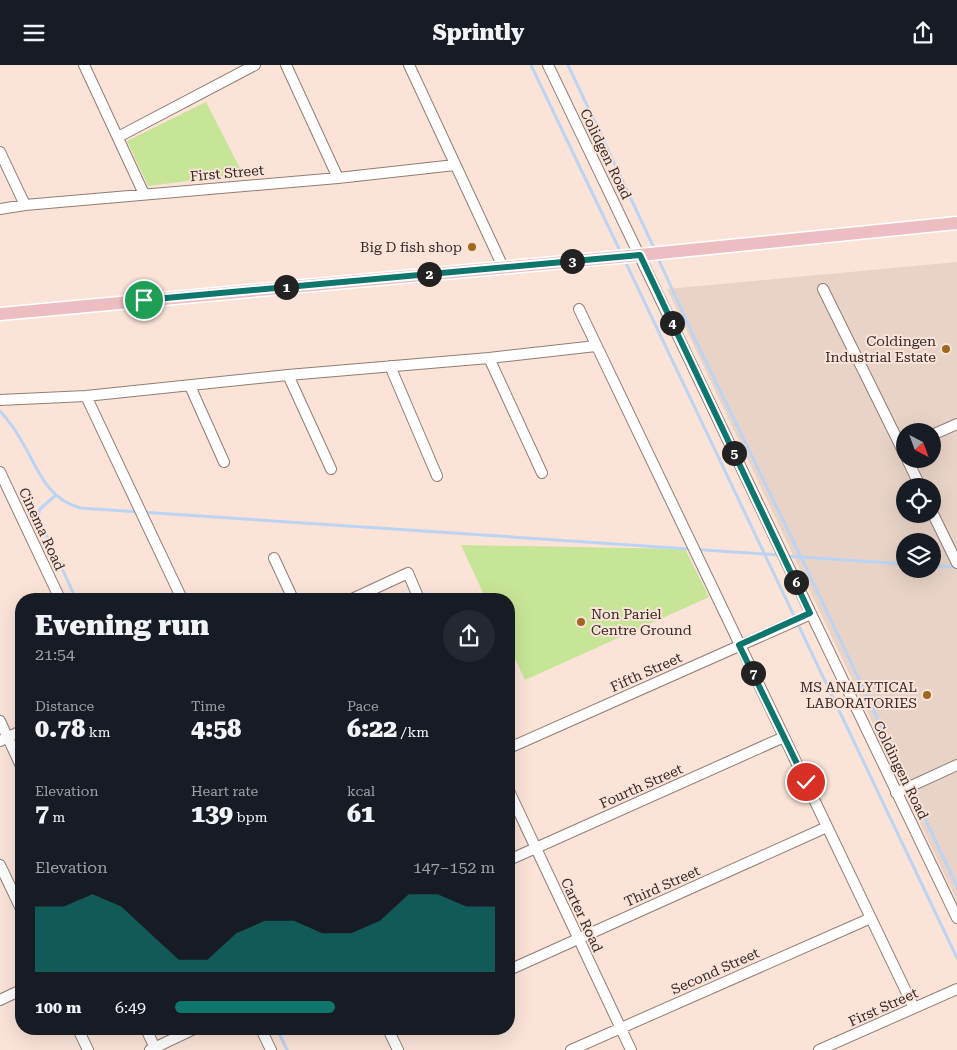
<!DOCTYPE html>
<meta charset="utf-8">
<style>
:root{--surface:#171b24;--page:#242831;--text:#f1f3f6;--muted:#9ea1a6;--accent:#0f766e}
body{margin:0;font-family:"Roboto Serif",serif;background:var(--page);color:var(--text);height:100vh;display:flex;flex-direction:column;font-size:19px;white-space:nowrap}
*{box-sizing:border-box;margin:0}
p{font-size:16px;color:var(--muted)}
.icon{flex:none;width:28px;height:28px;fill:none;stroke:currentColor;stroke-width:2;stroke-linecap:round;stroke-linejoin:round}
.map{position:relative;flex:1;overflow:hidden}
.drawer{position:absolute;left:15px;top:528px;width:500px;height:442px;display:flex;flex-direction:column;background:var(--surface);border-radius:20px;box-shadow:0 5px 20px #0002}
.drawer>*{flex:none}
.needle{width:32px;rotate:139deg}
.fabs{position:absolute;left:896px;top:358px;display:grid;gap:10px}
.fabs a{display:grid;place-items:center;width:45px;height:45px;border-radius:50%;background:var(--surface);box-shadow:0 5px 20px #0002;font-size:25px}
.pin{position:absolute;display:grid;place-items:center;width:42px;height:42px;color:#fff;margin:-21px;border:2px solid #fff;border-radius:50%;box-shadow:0 1px 5px #0007}
.km{position:absolute;width:25px;height:25px;margin:-12px;border-radius:50%;background:#222;color:#fff;font-size:14px;line-height:25px;text-align:center}
.round{display:grid;place-items:center;flex:none;width:52px;height:52px;border-radius:26px;background:var(--page)}
.overview{display:flex;align-items:center;justify-content:space-between;height:85px;padding:0 20px}
h1{font-size:28px;font-weight:800;line-height:38px}
.stats{display:grid;grid-template-columns:repeat(3,1fr);gap:8px;height:85px;padding:5px 20px}
.stats div{display:grid;align-content:center}
.stats b{font-size:25px;font-weight:800}
.stats small{font-size:14px;font-weight:400}
.stats p{font-size:14px}
.chart{height:140px;padding:10px 20px}
.chart p{display:flex;justify-content:space-between}
.chart svg{width:100%;height:90px;margin-top:5px;fill:var(--accent);opacity:.7}
ul{padding:0 20px;list-style:none;font-size:16px}
li{display:grid;grid-template-columns:80px 60px 1fr;align-items:center;height:38px}
li i{height:12px;border-radius:6px;background:var(--accent)}
header{display:flex;justify-content:space-between;align-items:center;height:65px;padding:0 20px;background:var(--surface);font-size:22px;font-weight:800}
.map>svg:first-child{display:block}
</style>
<header><svg class="icon" aria-label="menu" viewBox="0 0 24 24"><path d="M4 6h16M4 12h16M4 18h16"/></svg>Sprintly<svg class="icon" aria-label="share" viewBox="0 0 24 24"><path d="M12 15V3M7 8l5-5 5 5M5 13v7h14v-7"/></svg></header>
<div class="map">
<svg width="957" height="985" viewBox="0 0 957 985">
<rect width="100%" height="100%" fill="#fbe3d8"/>
<!-- industrial -->
<path fill="#e9d3c7" fill-rule="evenodd" d="M957,197V836L667,224ZM905,366H932V394H905ZM905,421H932V449H905ZM905,476H932V504H905Z"/>
<!-- green -->
<path fill="#c7e596" d="M206,37L243,109L148,121L127,76Z
M461,480L685,484L709,532L525,615L509,581V534H486Z"/>
<g fill="none" stroke-linecap="round" stroke-linejoin="round">
<!-- stream -->
<path stroke="#bcd4f4" stroke-width="3" d="M531,0L621,188
M568,0L655,185
M657,191L693,270L801,492L957,821
M624,194L957,893
M0,346C8,355 15,364 21,375C38,403 45,433 80,443L780,490
M56,430L40,444L38,451L76,534
M786,491L905,499
M932,501L956,502
M277,964L287,985"/>
<defs>
<path id="minor" d="M84,0L144,129
M286,0L338,113
M409,0L503,202
M548,0L957,853
M118,72L255,0
M0,87L25,140
M0,144L25,140L338,113L455,100
M823,224L905,390
M579,244L914,943
M489,293L542,408
M390,301L437,411
M288,310L331,404
M190,321L224,397
M86,331L182,534
M0,335L86,331L288,310L489,293L596,281
M932,370L957,359
M907,394L920,421
M0,407L60,534
M932,447L957,498
M274,493L293,534
M352,534L408,508L419,534
M0,656L21,701
M0,676L21,666
M509,683L811,549
M509,726L631,985
M896,728L957,700
M509,795L784,672
M0,800L21,844
M509,905L827,762
M0,935L21,925
M78,964L88,985
M146,964L155,983
M261,964L271,985
M388,964L398,985
M150,985L194,964
M571,985L871,853
M819,985L957,924"/>
<path id="major" d="M0,249L640,190L957,158"/>
</defs>
<!-- minor casing -->
<use href="#minor" stroke="#927d73" stroke-width="12"/>
<!-- major casing -->
<use href="#major" stroke="#fff" stroke-width="15"/>
<!-- minor -->
<use href="#minor" stroke="#fff" stroke-width="10"/>
<!-- major -->
<use href="#major" stroke="#ecbec1" stroke-width="12"/>
</g>
<g fill="none" stroke-linecap="round" stroke-linejoin="round">
<defs>
<path id="route" d="M144,235L640,190L810,548L739,580L806,717"/>
</defs>
<!-- route casing -->
<use href="#route" stroke="#fff" stroke-width="10"/>
<!-- route -->
<use href="#route" stroke="#0f766e" stroke-width="6"/>
</g>
<!-- markers -->
<g fill="#9e6821" stroke="#fbe3d8" stroke-width="2">
<circle cx="472" cy="182" r="5"/>
<circle cx="946" cy="284" r="5"/>
<circle cx="581" cy="557" r="5"/>
<circle cx="927" cy="630" r="5"/>
</g>
<g text-anchor="middle" stroke-width="4" stroke-linejoin="round" paint-order="stroke">
<!-- street labels -->
<g font-size="14" fill="#342b27" stroke="#fbe3d8">
<text transform="translate(606 89) rotate(64)" y="5">Colidgen Road</text>
<text transform="translate(227 108) rotate(-5)" y="5">First Street</text>
<text transform="translate(42 464) rotate(65)" y="5">Cinema Road</text>
<text transform="translate(646 607) rotate(-24)" y="5">Fifth Street</text>
<text transform="translate(901 705) rotate(64)" y="5">Coldingen Road</text>
<text transform="translate(641 721) rotate(-24)" y="5">Fourth Street</text>
<text transform="translate(662 821) rotate(-24)" y="5">Third Street</text>
<text transform="translate(582 850) rotate(65)" y="5">Carter Road</text>
<text transform="translate(715 906) rotate(-24)" y="5">Second Street</text>
<text transform="translate(883 942) rotate(-24)" y="5">First Street</text>
</g>
<!-- poi labels -->
<g font-size="14" fill="#342b27" stroke="#fbe3d8" text-anchor="end">
<text x="462" y="187">Big D fish shop</text>
<text x="936" y="281">Coldingen<tspan x="936" dy="16">Industrial Estate</tspan></text>
<text x="591" y="554" text-anchor="start">Non Pariel<tspan x="591" dy="16">Centre Ground</tspan></text>
<text x="917" y="627">MS ANALYTICAL<tspan x="917" dy="16">LABORATORIES</tspan></text>
</g>
</g>
</svg>
<div class="fabs">
<a><svg class="needle" viewBox="-14 -14 28 28"><path d="M0-13l5 13h-10z" fill="#e53935"/><path d="M0 13l5-13h-10z" fill="#9ea1a6"/></svg></a>
<a><svg class="icon" aria-label="locate" viewBox="0 0 24 24"><circle cx="12" cy="12" r="6"/><path d="M12 2v4M12 18v4M2 12h4M18 12h4"/></svg></a>
<a><svg class="icon" aria-label="layers" viewBox="0 0 24 24"><path d="M12 4l9 5-9 5-9-5zM3 14l9 5 9-5"/></svg></a>
</div>
<div class="pin" style="left:144px;top:235px;background:#1e9e55"><svg class="icon" aria-label="arrive" viewBox="0 0 24 24"><path d="M6 21V4h12l-3 4 3 4H6"/></svg></div>
<div class="pin" style="left:806px;top:717px;background:#d93025"><svg class="icon" aria-label="check" viewBox="0 0 24 24"><path d="M5 12l5 5 9-10"/></svg></div>
<b class="km" style="left:286px;top:222px">1</b>
<b class="km" style="left:429px;top:209px">2</b>
<b class="km" style="left:572px;top:196px">3</b>
<b class="km" style="left:672px;top:258px">4</b>
<b class="km" style="left:734px;top:388px">5</b>
<b class="km" style="left:796px;top:517px">6</b>
<b class="km" style="left:753px;top:608px">7</b>
<section class="drawer">
<div class="overview"><div><h1>Evening run</h1><p>21:54</p></div><a class="round"><svg class="icon" aria-label="share" viewBox="0 0 24 24"><path d="M12 15V3M7 8l5-5 5 5M5 13v7h14v-7"/></svg></a></div>
<div class="stats">
<div><p>Distance</p><b>0.78<small> km</small></b></div>
<div><p>Time</p><b>4:58</b></div>
<div><p>Pace</p><b>6:22<small> /km</small></b></div>
</div>
<div class="stats">
<div><p>Elevation</p><b>7<small> m</small></b></div>
<div><p>Heart rate</p><b>139<small> bpm</small></b></div>
<div><p>kcal</p><b>61</b></div>
</div>
<div class="chart"><p><span>Elevation</span>147–152 m</p>
<svg viewBox="0 0 160 44" preserveAspectRatio="none"><path d="M0 44V12L10 12L20 6L30 12L40 25L50 38L60 38L70 25L80 19L90 19L100 25L110 25L120 19L130 6L140 6L150 12L160 12V44z"/></svg>
</div>
<ul>
<li><b>100 m</b>6:49<i style="width:50%"></i></li>
</ul>
</section>
</div>
